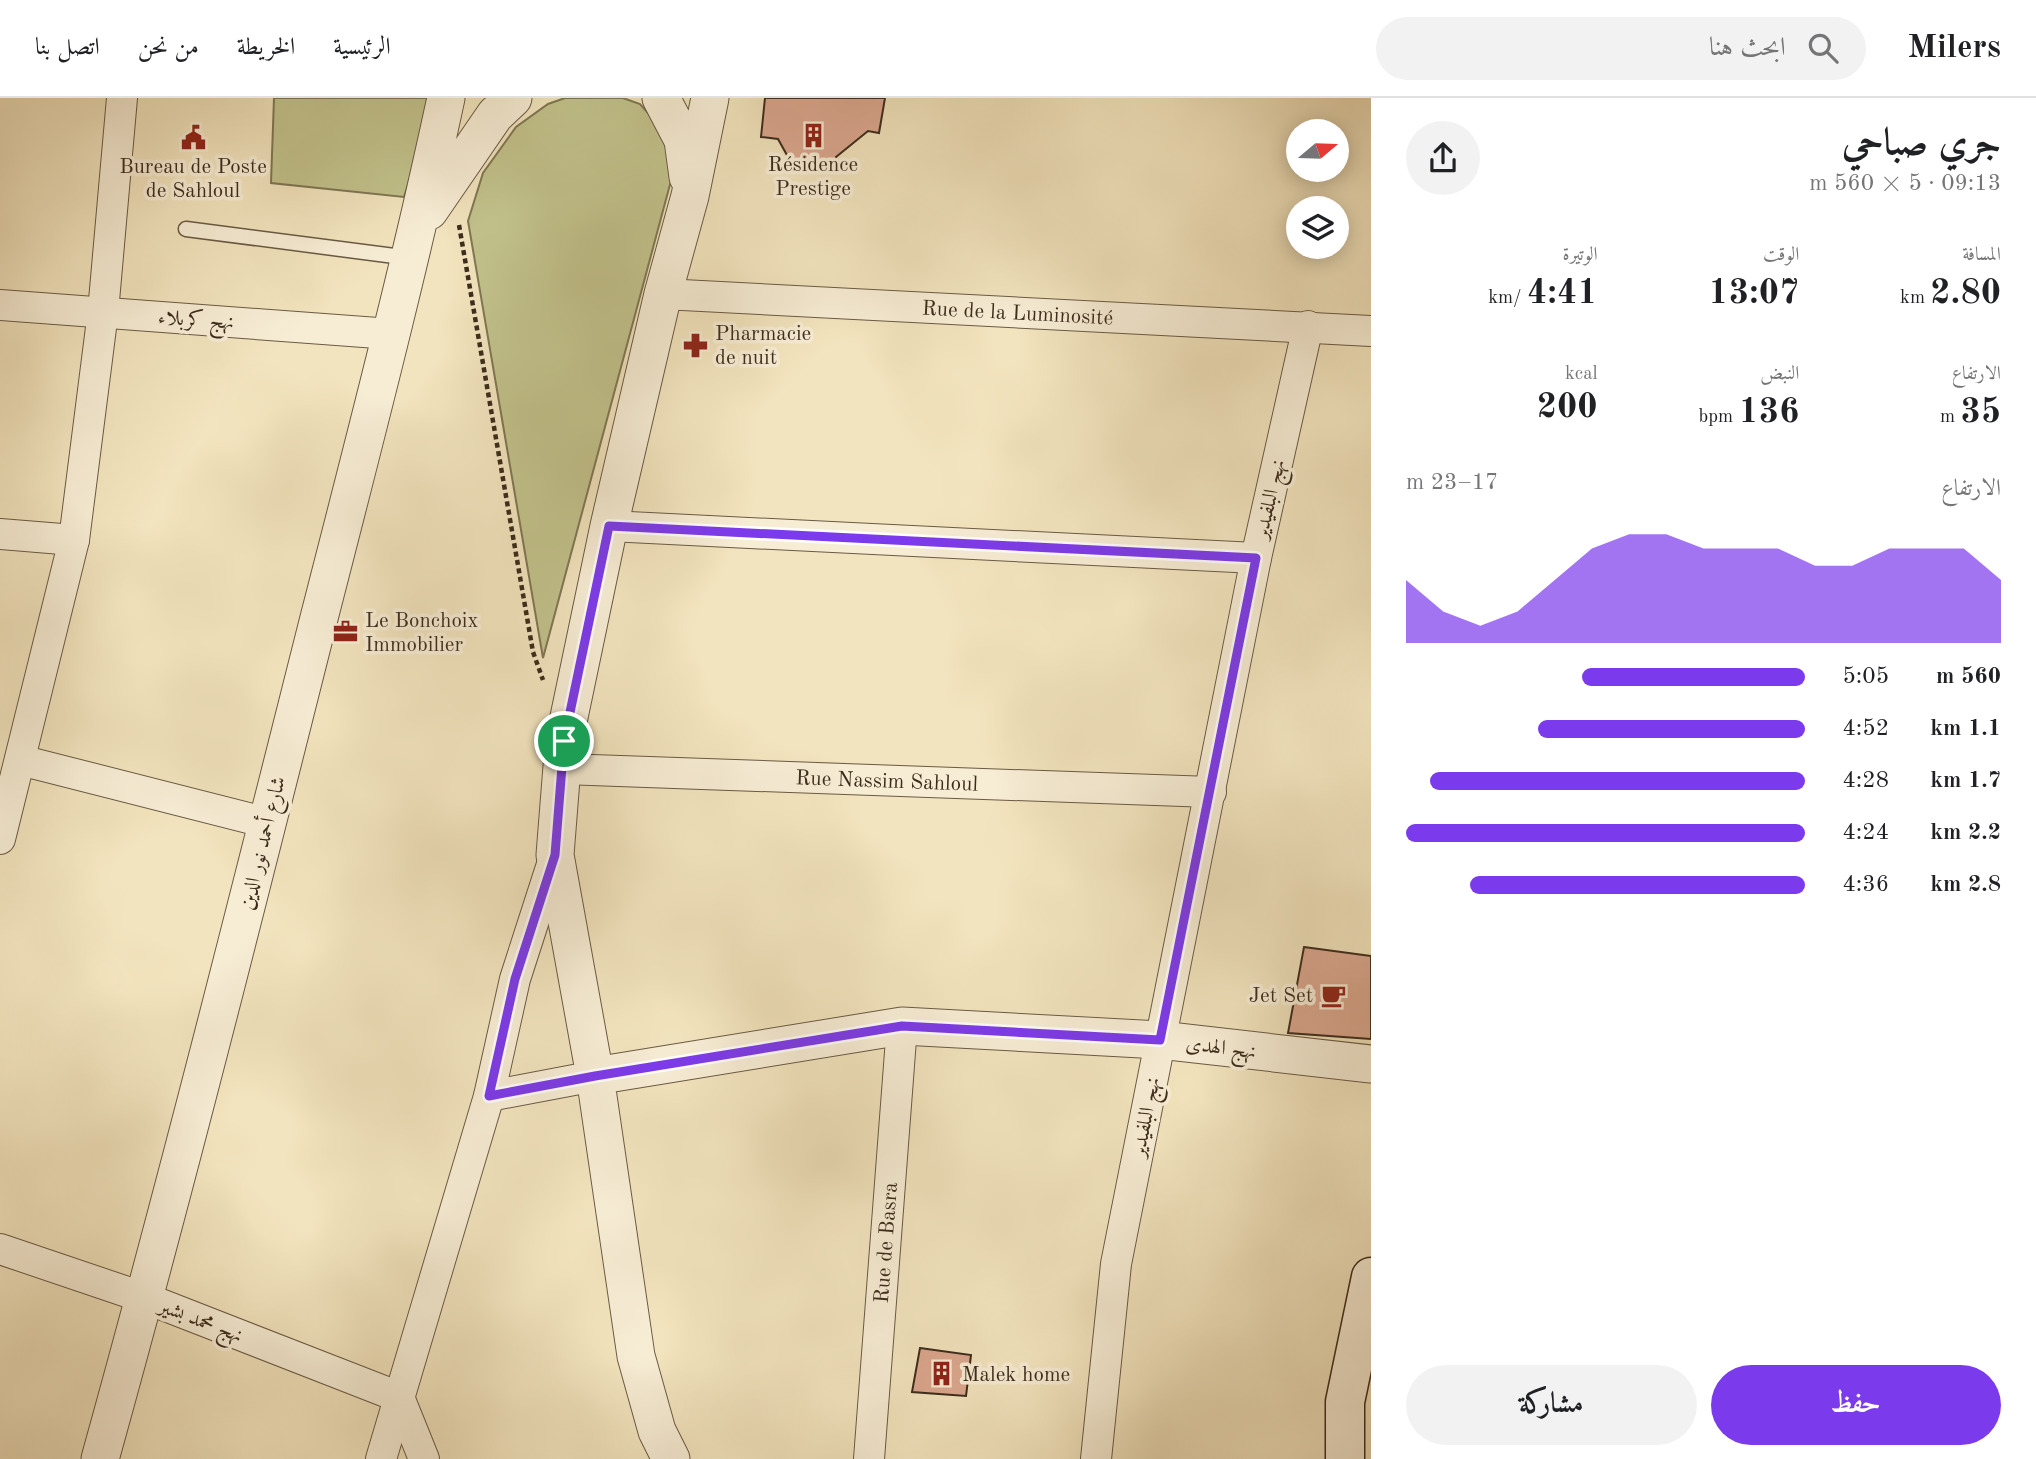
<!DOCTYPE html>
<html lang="ar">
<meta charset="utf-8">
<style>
:root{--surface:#fff;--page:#f2f2f2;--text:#202124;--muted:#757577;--line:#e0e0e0;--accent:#7c3aed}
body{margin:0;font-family:"Old Standard TT",Amiri,serif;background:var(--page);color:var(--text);direction:rtl;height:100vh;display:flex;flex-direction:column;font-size:26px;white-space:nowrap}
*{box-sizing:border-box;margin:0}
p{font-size:23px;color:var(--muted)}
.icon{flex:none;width:38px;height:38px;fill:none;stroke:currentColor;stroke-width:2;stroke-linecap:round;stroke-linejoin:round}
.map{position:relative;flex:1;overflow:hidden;direction:ltr}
.panel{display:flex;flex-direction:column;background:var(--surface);width:665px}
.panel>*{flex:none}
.needle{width:46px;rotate:71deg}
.fabs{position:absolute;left:1286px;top:21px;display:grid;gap:14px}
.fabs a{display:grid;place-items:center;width:63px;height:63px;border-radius:50%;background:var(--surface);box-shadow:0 4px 18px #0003;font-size:35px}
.pin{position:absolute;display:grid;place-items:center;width:60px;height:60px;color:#fff;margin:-30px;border:4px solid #fff;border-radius:50%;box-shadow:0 2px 7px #0007}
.round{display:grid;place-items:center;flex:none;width:74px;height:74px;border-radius:37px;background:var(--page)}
.summary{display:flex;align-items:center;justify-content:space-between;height:119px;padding:0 35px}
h1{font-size:38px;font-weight:800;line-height:52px}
.figures{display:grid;grid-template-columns:repeat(3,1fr);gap:10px;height:119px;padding:7px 35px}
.figures div{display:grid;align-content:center}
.figures b{font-size:35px;font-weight:800}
.figures small{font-size:19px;font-weight:400}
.figures p{font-size:19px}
.chart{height:196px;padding:14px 35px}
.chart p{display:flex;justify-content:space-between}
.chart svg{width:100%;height:126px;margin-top:7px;fill:var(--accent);opacity:.7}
.primary-button{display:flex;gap:14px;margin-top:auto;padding:14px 35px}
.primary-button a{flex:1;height:80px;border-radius:42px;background:var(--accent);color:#fff;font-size:28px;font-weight:800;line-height:80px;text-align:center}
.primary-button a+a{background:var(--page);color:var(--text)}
ul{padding:0 35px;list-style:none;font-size:23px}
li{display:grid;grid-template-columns:112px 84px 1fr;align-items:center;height:52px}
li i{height:18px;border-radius:9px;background:var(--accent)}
header{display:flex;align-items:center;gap:42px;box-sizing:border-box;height:98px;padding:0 35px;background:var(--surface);border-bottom:2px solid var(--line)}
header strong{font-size:33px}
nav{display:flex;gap:38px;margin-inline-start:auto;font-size:24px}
.search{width:490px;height:63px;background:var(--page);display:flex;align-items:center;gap:18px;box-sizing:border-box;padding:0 24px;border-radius:38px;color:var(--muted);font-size:26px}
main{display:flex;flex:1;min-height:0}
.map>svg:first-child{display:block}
</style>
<header>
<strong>Milers</strong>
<div class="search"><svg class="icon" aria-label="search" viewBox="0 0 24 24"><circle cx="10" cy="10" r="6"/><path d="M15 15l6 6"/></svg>ابحث هنا</div>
<nav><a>الرئيسية</a><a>الخريطة</a><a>من نحن</a><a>اتصل بنا</a></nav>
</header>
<main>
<section class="panel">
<div class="summary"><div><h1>جري صباحي</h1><p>09:13 · 5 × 560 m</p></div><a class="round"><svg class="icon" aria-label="share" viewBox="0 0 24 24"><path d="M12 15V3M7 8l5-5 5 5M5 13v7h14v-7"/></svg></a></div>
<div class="figures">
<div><p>المسافة</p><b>2.80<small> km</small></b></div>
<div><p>الوقت</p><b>13:07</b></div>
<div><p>الوتيرة</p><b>4:41<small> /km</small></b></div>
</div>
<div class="figures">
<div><p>الارتفاع</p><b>35<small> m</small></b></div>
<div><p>النبض</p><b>136<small> bpm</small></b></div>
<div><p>kcal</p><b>200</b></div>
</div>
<div class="chart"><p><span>الارتفاع</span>17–23 m</p>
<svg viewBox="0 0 160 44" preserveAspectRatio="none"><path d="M0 44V22L10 33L20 38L30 33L40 22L50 11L60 6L70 6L80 11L90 11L100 11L110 17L120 17L130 11L140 11L150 11L160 22V44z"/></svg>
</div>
<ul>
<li><b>560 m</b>5:05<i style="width:56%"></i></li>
<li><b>1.1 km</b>4:52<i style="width:67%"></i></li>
<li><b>1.7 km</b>4:28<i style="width:94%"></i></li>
<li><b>2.2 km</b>4:24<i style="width:100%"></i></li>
<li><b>2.8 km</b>4:36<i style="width:84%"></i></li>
</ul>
<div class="primary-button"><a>حفظ</a><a>مشاركة</a></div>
</section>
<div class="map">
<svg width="1371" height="1361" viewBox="0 0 1371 1361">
<rect width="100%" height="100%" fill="#f2e4be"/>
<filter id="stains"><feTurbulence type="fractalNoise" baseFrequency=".00286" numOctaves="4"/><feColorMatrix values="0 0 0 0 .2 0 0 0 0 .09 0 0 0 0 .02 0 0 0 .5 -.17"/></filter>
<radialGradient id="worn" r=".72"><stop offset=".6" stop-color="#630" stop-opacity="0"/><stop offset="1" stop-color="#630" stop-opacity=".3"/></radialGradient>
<!-- green -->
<path fill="#c2c28c" stroke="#7f7754" stroke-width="2" d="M274,0H428L423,38L404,99L271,85Z
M565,0H623L640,6L656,24L670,51L672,79L543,560L468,123L483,75L516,29L548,6Z"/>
<!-- building -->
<path fill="#dba78f" stroke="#3c2c1c" stroke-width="2" d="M765,0H885L879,35L868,33L836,59V71L793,68L778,41L761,39Z
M1304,849L1371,858V941L1288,935Z
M920,1250L971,1257L966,1298L912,1294Z"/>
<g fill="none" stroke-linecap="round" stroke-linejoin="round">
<defs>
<path id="service" d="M186,131L410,160"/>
<g id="minor">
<path id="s1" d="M663,196L1371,233"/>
<path d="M0,207L391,236"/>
<path d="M609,428L1256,460"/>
<path d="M0,436L74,442"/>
<path d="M20,662L268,725"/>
<path id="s2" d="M563,671L1211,694"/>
<path d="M0,741L74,442L103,214L122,0"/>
<path d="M489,998L595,978"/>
<path d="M0,1151L145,1200L399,1299L424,1361"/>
<path d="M381,1361L489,998L515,881L555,757"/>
<path id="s3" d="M869,1361L902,928"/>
<path d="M1096,1361L1116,1166L1256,460L1308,228"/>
</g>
<path id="tertiary" d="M661,0L683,42L688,79
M429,113L495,17L513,0
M595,978L902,928L1160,942L1371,966
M100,1361C177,1084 247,806 317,528C362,352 408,177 446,0
M671,1361L657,1333L636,1258L595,978L555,757L564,643L609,428L663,196L690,98L710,0"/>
<path id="secondary" d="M1345,1361V1304L1371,1179"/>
</defs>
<!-- service casing -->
<use href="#service" stroke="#6a5a44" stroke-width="17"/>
<!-- minor casing -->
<use href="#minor" stroke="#6a5a44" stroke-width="32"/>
<!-- tertiary casing -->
<use href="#tertiary" stroke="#6a5a44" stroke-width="39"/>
<!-- secondary casing -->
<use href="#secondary" stroke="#3c2c1c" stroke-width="41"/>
<!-- path -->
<path stroke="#3c2c1c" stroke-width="4.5" stroke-dasharray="5 3.5" stroke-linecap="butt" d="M459,127L533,554L543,582"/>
<!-- service -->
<use href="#service" stroke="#f7edd5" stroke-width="14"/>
<!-- minor -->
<use href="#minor" stroke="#f7edd5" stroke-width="30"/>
<!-- tertiary -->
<use href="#tertiary" stroke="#f7edd5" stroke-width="37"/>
<!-- secondary -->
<use href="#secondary" stroke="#f7edd5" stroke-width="38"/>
</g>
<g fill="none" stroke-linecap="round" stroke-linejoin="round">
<defs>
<path id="route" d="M609,428L1256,460L1160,942L902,928L595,978L489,998L515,881L555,757L564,643Z"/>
</defs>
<!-- route casing -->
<use href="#route" stroke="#fff" stroke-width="14"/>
<!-- route -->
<use href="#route" stroke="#7c3aed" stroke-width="9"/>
</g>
<!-- icons -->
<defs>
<symbol id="building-bare" viewBox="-9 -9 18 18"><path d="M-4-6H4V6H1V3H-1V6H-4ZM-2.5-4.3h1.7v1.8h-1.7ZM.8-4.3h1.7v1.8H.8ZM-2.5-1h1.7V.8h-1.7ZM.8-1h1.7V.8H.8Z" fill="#8f2418" stroke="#f7edd5" stroke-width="2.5" paint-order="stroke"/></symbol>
<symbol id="civic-bare" viewBox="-9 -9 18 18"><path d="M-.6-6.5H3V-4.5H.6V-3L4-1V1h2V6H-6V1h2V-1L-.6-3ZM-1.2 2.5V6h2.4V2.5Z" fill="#8f2418" stroke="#f7edd5" stroke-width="2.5" paint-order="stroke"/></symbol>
<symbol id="pharmacy-bare" viewBox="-9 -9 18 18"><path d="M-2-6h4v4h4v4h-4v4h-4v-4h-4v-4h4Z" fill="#8f2418" stroke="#f7edd5" stroke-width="2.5" paint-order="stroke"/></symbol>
<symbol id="office-bare" viewBox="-9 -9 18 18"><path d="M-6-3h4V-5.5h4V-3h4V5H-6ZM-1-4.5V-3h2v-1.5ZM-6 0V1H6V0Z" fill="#8f2418" stroke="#f7edd5" stroke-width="2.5" paint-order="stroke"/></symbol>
<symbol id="cafe-bare" viewBox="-9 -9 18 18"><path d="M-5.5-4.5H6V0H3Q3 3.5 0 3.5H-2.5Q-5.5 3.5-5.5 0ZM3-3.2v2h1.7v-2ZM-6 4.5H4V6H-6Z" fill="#8f2418" stroke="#f7edd5" stroke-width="2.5" paint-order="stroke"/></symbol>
</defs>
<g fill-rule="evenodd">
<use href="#building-bare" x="796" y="20" width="35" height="35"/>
<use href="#civic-bare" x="176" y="22" width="35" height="35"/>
<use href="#pharmacy-bare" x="678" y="230" width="35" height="35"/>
<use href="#office-bare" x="328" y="516" width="35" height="35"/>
<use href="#cafe-bare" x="1316" y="880" width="35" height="35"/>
<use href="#building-bare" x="924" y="1258" width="35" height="35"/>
</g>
<g text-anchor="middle" stroke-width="7" stroke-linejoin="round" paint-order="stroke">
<!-- poi labels -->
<g font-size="21" fill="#3c2c1c" stroke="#f7edd5" text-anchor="start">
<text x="813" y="73" text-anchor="middle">Résidence<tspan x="813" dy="24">Prestige</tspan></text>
<text x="193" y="75" text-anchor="middle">Bureau de Poste<tspan x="193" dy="24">de Sahloul</tspan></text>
<text x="715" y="242">Pharmacie<tspan x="715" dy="24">de nuit</tspan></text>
<text x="365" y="529">Le Bonchoix<tspan x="365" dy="24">Immobilier</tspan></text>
<text x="1313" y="904" text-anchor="end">Jet Set</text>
<text x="962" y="1283">Malek home</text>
</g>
<!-- street labels -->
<g font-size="21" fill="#3c2c1c" stroke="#f7edd5">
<text dy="7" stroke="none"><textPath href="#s1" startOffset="355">Rue de la Luminosité</textPath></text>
<text transform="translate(196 221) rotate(4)" y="7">نهج كربلاء</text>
<text transform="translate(1269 401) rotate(-77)" y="7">نهج البلفيدير</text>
<text dy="7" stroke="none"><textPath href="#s2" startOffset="324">Rue Nassim Sahloul</textPath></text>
<text transform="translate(262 745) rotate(-76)" y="7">شارع أحمد نور الدين</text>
<text transform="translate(1221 949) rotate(7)" y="7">نهج الهدى</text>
<text transform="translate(1145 1019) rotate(-79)" y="7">نهج البلفيدير</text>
<text dy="7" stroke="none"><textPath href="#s3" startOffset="217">Rue de Basra</textPath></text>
<text transform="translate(201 1222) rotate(21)" y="7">نهج محمد بشير</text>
</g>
</g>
<rect width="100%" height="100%" filter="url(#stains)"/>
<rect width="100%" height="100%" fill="url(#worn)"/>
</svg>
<div class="fabs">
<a><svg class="needle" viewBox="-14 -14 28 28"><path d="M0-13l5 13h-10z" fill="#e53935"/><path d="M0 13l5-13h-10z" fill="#757577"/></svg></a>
<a><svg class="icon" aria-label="layers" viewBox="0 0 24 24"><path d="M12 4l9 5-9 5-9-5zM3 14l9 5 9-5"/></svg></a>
</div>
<div class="pin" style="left:564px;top:643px;background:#1e9e55"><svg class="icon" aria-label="arrive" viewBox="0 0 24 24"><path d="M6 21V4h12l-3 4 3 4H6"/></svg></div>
</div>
</main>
